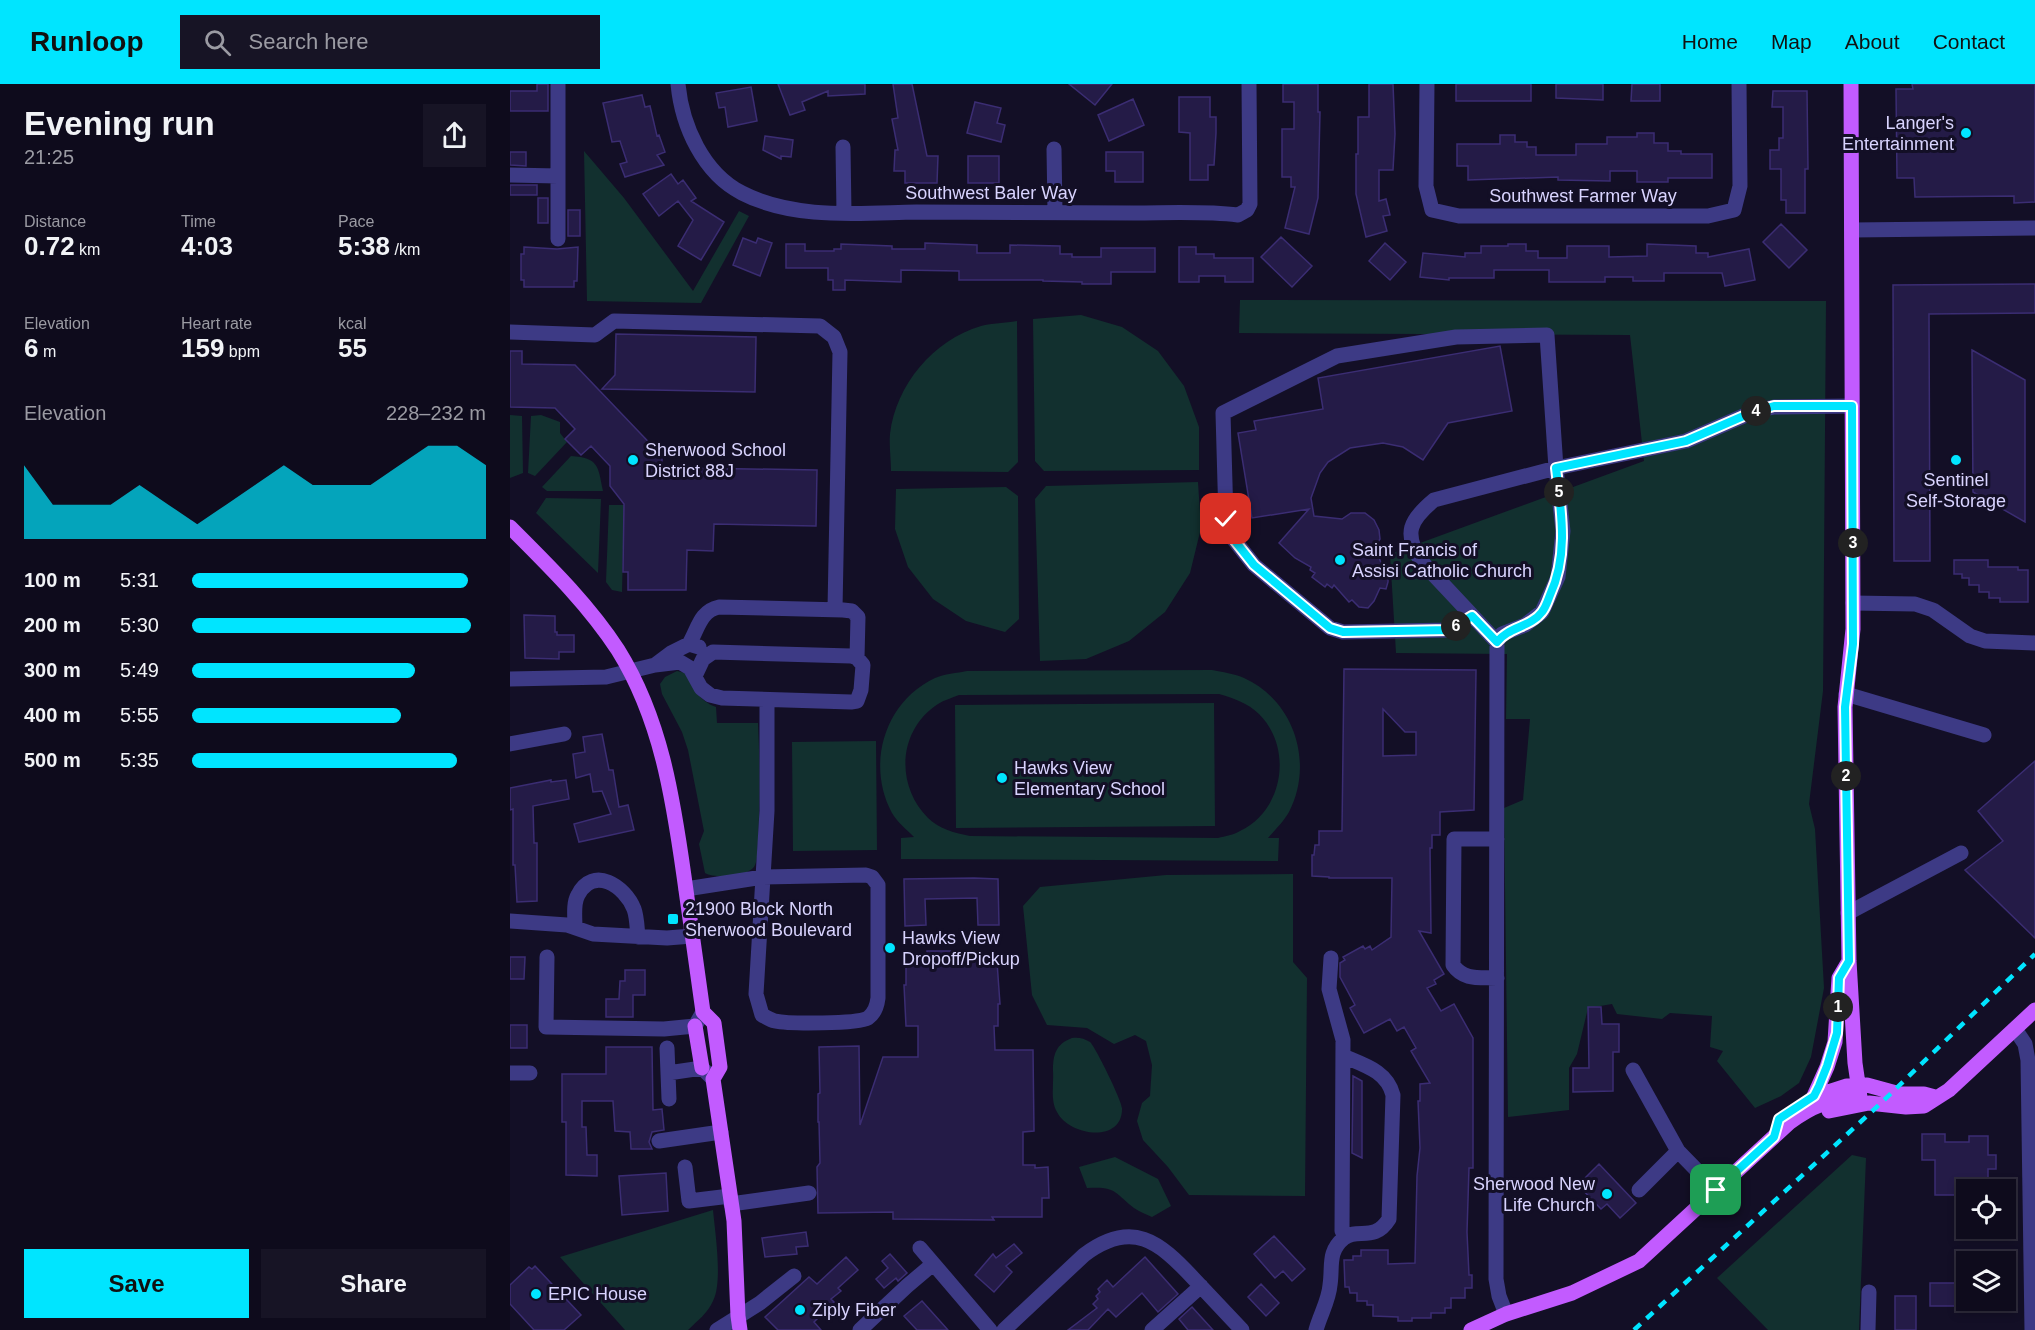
<!DOCTYPE html>
<meta charset="utf-8">
<style>
:root{--surface:#0e0b1c;--page:#171425;--text:#f1f3f6;--muted:#9b9ba3;--line:#2e2b3b;--accent:#00e5ff}
body{margin:0;font-family:Arial,sans-serif;background:var(--page);color:var(--text);height:100vh;display:flex;flex-direction:column;font-size:22px;white-space:nowrap}
*{box-sizing:border-box;margin:0}
p{font-size:20px;color:var(--muted)}
.icon{flex:none;width:33px;height:33px;fill:none;stroke:currentColor;stroke-width:2;stroke-linecap:round;stroke-linejoin:round}
.map{position:relative;flex:1;overflow:hidden}
.side{display:flex;flex-direction:column;background:var(--surface);width:510px}
.side>*{flex:none}
.buttons{position:absolute;left:1446px;top:1095px;display:grid;gap:12px}
.buttons a{display:grid;place-items:center;width:60px;height:60px;border-radius:0px;background:var(--surface);box-shadow:0 3px 9px #0003,0 0 0 2px var(--line);font-size:30px}
.pin{position:absolute;display:grid;place-items:center;width:51px;height:51px;color:#fff;margin:-26px;border-radius:12px;box-shadow:0 3px 9px #0006}
.km{position:absolute;width:30px;height:30px;margin:-15px;border-radius:50%;background:#222;color:#fff;font-size:16px;line-height:30px;text-align:center}
.round{display:grid;place-items:center;flex:none;width:63px;height:63px;border-radius:0px;background:var(--page)}
.headline{display:flex;align-items:center;justify-content:space-between;height:102px;padding:0 24px}
h1{font-size:33px;font-weight:800;line-height:45px}
.figures{display:grid;grid-template-columns:repeat(3,1fr);gap:9px;height:102px;padding:6px 24px}
.figures div{display:grid;align-content:center}
.figures b{font-size:26px;font-weight:800}
.figures small{font-size:16px;font-weight:400}
.figures p{font-size:16px}
.chart{height:168px;padding:12px 24px}
.chart p{display:flex;justify-content:space-between}
.chart svg{width:100%;height:108px;margin-top:6px;fill:var(--accent);opacity:.7}
.button{display:flex;gap:12px;margin-top:auto;padding:12px 24px}
.button a{flex:1;height:69px;border-radius:0px;background:var(--accent);color:#111;font-size:24px;font-weight:800;line-height:69px;text-align:center}
.button a+a{background:var(--page);color:var(--text)}
ul{padding:0 24px;list-style:none;font-size:20px}
li{display:grid;grid-template-columns:96px 72px 1fr;align-items:center;height:45px}
li i{height:15px;border-radius:8px;background:var(--accent)}
header{display:flex;align-items:center;gap:36px;box-sizing:border-box;height:84px;padding:0 30px;background:var(--accent);color:#111}
header strong{font-size:28px}
nav{display:flex;gap:33px;margin-inline-start:auto;font-size:21px}
.search{width:420px;height:54px;background:var(--page);display:flex;align-items:center;gap:15px;box-sizing:border-box;padding:0 21px;border-radius:0px;color:var(--muted);font-size:22px}
main{display:flex;flex:1;min-height:0}
.map>svg:first-child{display:block}
</style>
<header>
<strong>Runloop</strong>
<div class="search"><svg class="icon" aria-label="search" viewBox="0 0 24 24"><circle cx="10" cy="10" r="6"/><path d="M15 15l6 6"/></svg>Search here</div>
<nav><a>Home</a><a>Map</a><a>About</a><a>Contact</a></nav>
</header>
<main>
<section class="side">
<div class="headline"><div><h1>Evening run</h1><p>21:25</p></div><a class="round"><svg class="icon" aria-label="share" viewBox="0 0 24 24"><path d="M12 15V3M7 8l5-5 5 5M5 13v7h14v-7"/></svg></a></div>
<div class="figures">
<div><p>Distance</p><b>0.72<small> km</small></b></div>
<div><p>Time</p><b>4:03</b></div>
<div><p>Pace</p><b>5:38<small> /km</small></b></div>
</div>
<div class="figures">
<div><p>Elevation</p><b>6<small> m</small></b></div>
<div><p>Heart rate</p><b>159<small> bpm</small></b></div>
<div><p>kcal</p><b>55</b></div>
</div>
<div class="chart"><p><span>Elevation</span>228–232 m</p>
<svg viewBox="0 0 160 44" preserveAspectRatio="none"><path d="M0 44V14L10 30L20 30L30 30L40 22L50 30L60 38L70 30L80 22L90 14L100 22L110 22L120 22L130 14L140 6L150 6L160 14V44z"/></svg>
</div>
<ul>
<li><b>100 m</b>5:31<i style="width:94%"></i></li>
<li><b>200 m</b>5:30<i style="width:95%"></i></li>
<li><b>300 m</b>5:49<i style="width:76%"></i></li>
<li><b>400 m</b>5:55<i style="width:71%"></i></li>
<li><b>500 m</b>5:35<i style="width:90%"></i></li>
</ul>
<div class="button"><a>Save</a><a>Share</a></div>
</section>
<div class="map">
<svg width="1525" height="1246" viewBox="0 0 1525 1246">
<rect width="100%" height="100%" fill="#130f26"/>
<!-- green -->
<path fill="#12302f" fill-rule="evenodd" d="M74,67L114,114L183,207L229,127L239,132L191,219L77,217Z
M730,216L1316,217L1313,607L1299,720L1305,745L1314,904L1301,973L1289,999L1271,1012L1245,1024L1207,977L1213,967L1200,963L1202,932L1160,929L1152,935L1107,930L1102,920L1078,924L1067,970L1059,984V1026L998,1033L994,724L1013,716L1020,635H996L997,570L886,569L880,470L1134,377L1120,251L729,249Z
M571,231L612,243L648,267L674,302L689,343V386L534,387L525,377L523,235Z
M507,237L508,378L498,388L381,387C381,375 379,361 380,350C386,301 423,256 471,242C482,239 495,239 507,237Z
M0,331L12,332L13,389L0,394Z
M31,331L50,338V349L57,358L25,392L18,389L21,332Z
M61,372C89,374 88,382 93,407H37L32,403Z
M688,398L691,444L680,489L655,528L619,557L576,575L530,577L525,415L536,402Z
M496,403L508,412L509,535L495,548L456,537L423,515L398,483L385,445L386,405Z
M36,414L91,415L88,489L26,429Z
M99,421H114L112,508L102,506L96,498Z
M702,586C712,588 725,590 734,594C785,617 804,680 779,728C774,737 765,746 758,754H769L768,777L391,775V754L404,753C397,746 387,738 382,729C356,681 374,618 425,594C434,590 447,589 457,587ZM709,610C723,614 738,619 749,630C783,664 774,726 730,747C724,751 715,752 708,754L460,752C445,749 429,745 418,734C385,701 388,646 428,620C434,616 442,614 449,611Z
M167,587L175,589C183,603 189,617 206,623L207,639H248C250,678 250,719 248,758C247,765 248,775 245,781C240,793 205,795 195,789L189,760L194,747L178,666L172,648L152,610L150,600L155,593Z
M704,619L705,742L446,744L445,621Z
M366,657L367,766L283,767L282,658Z
M783,790V878L797,894L795,1112L679,1111L658,1083L633,1056L627,1037L632,1019L640,1012L642,981L636,957L625,951L604,960L577,944L537,941L522,911L513,822L530,803L656,791Z
M562,954C568,953 574,954 580,958C585,962 612,1017 612,1024C613,1060 559,1052 547,1028C540,1016 544,1000 543,987C543,970 546,960 562,954Z
M1342,1071L1356,1074L1349,1246H1258L1207,1194Z
M605,1073L648,1095L661,1122L642,1133C636,1130 630,1128 624,1124C604,1108 606,1102 577,1104L569,1083Z
M203,1126C205,1148 213,1198 203,1217C198,1229 187,1237 178,1246H115L50,1173Z"/>
<!-- building -->
<path fill="#241b47" stroke="#3b2d73" stroke-width="1.5" fill-rule="evenodd" d="M27,0H38V27H0V7H27Z
M268,0H355V10L318,12V7L292,18L295,26L280,31Z
M383,0H402L417,72H428L427,99H395V87H384L385,66H388L382,35L388,34Z
M559,0H602L585,21Z
M773,0H808V28H810L808,114L799,150L775,144L785,103H781V93H772V45H784V18H773Z
M859,0H883L885,50L883,86H869V117L876,115L880,131L873,132L877,147L856,153L846,110V70H848V33H859Z
M946,0H1021V17H946Z
M1046,0H1093V16L1046,14Z
M1122,0H1150V17H1121Z
M1402,0H1525V118L1504,119V112L1405,113L1404,94H1387L1386,5H1403Z
M241,3L247,37L218,43L215,23L209,24L206,9Z
M1263,7H1297L1298,85H1295V129H1276V116H1271V85H1260V66H1269V54H1273V23H1262Z
M132,11L135,23L140,22L147,52L149,51L155,68L147,71L154,81L115,93L110,80L117,78L110,57L102,58L93,19Z
M669,13H700V33H706V49L704,81H698V96H680V49L669,48Z
M623,15L634,41L599,57L588,31Z
M465,18L491,24L487,39L495,41L491,58L457,49Z
M1127,49H1144V59H1158V67H1171V70H1202V94H1158V98H1127V87H1100V97L1048,96V93L958,96V82H947V60H990V51H1005V58H1017V63H1026V71H1066V60H1097V53H1127Z
M255,52L283,56L281,73L271,72V75L253,66Z
M0,68H16V82L0,81Z
M596,68H633V98H605V87H596Z
M458,72H489V99H458Z
M161,90L168,100L173,96L186,114L181,117L214,138L191,176L168,162L183,136L168,117L149,132L133,110Z
M0,101H27V111H0Z
M28,114H38V139H28Z
M58,126H70V152H58Z
M1271,140L1297,166L1279,184L1253,158Z
M771,153L802,182L782,203L751,173Z
M233,154L246,159L248,154L262,159L250,192L223,181Z
M415,159L467,161V169H500V161L550,162V170H562V173H591V164H645V188H601V200H572V198L533,197V196H449V187L391,186V198L335,196V206H323V196H318V184H276V160H295V167H324V165H331V160L382,162V165H415Z
M875,159L896,178L880,196L859,177Z
M998,160H1016V167H1028V174H1057V162H1099V173L1137,172V160L1186,162V169H1198V173L1239,165L1245,196L1215,202L1212,189H1154V197H1123V193H1095V198H1039V186H984V194H939V196L910,193L913,169L955,173V169H971V162H998Z
M14,163L47,165L68,163L67,197H64V203H14V196H11V170H14Z
M669,163H686V170H704V174H743V198H715V192H689V198H669Z
M1525,200V229L1419,230L1420,477H1384L1383,201Z
M106,250L246,253L245,308L92,305L105,291Z
M990,262L1002,327L938,339L913,376L893,363L873,359L840,364L818,378L810,389L801,414L804,432L832,435L841,429H855L864,436L869,446L870,455L865,463L873,484L878,485V498L876,505L870,504L864,517L858,524L849,523L842,516L839,518L824,501L822,504L817,500L815,503L802,493L805,489L800,486L801,483L785,474L769,459L799,425L742,434L728,349L746,346L744,337L813,325L808,294Z
M1462,266L1515,296V438L1463,408Z
M0,267H12V280L65,281L152,372V392H182L183,384L307,386L306,442L204,440L203,467L177,466L176,506H118V488H113L114,420L100,402V382L81,362L71,371L55,355L65,345L45,324L0,323Z
M1444,476H1478V483H1508V486H1518V518H1490V514H1479V508H1469V501H1459V494H1452V490H1444Z
M14,531L45,532V548H47V551H64V568H49V575L15,574Z
M834,585L966,586L964,726L930,728V751H922V764H920L921,849L909,847L934,890L924,896L926,900L917,904L931,927L944,920L963,954V1084H959L957,1148L959,1191H962V1204H955V1214H941V1224H935V1229H921V1234H902V1237H888V1233L863,1232V1221H857V1217H847V1209H840L839,1203H835L834,1176H843V1172H851V1166H878V1180L905,1179L907,1092L910,1064L908,1017H910V1000L920,999L901,967L906,964L894,943L887,947L880,935L854,949L840,924L845,921L830,893V879L835,876L833,873L853,862L855,865L860,862L862,866L881,853L882,794H819V793L802,792V771H804L805,761H809V747H832ZM873,625L895,648H906V671L873,672Z
M92,650L99,686H103L109,723L118,721L124,746L69,758L64,740L101,730L92,707L83,708L80,690L66,694L63,670L75,668L73,653Z
M1525,677V854L1455,786L1493,757L1468,727Z
M41,696V698L56,696L59,715L23,722L24,759H27V817L7,818L5,781H3V725L0,726V704Z
M464,794L488,795L489,841H468L467,814L415,815L416,841L395,842L394,795Z
M417,867H466V878H487L490,920H488V942H484L485,966H523L524,1047L513,1048V1081H525V1084L538,1083L539,1114H532V1133H482L484,1136L383,1135V1128L308,1129L307,1083L310,1079L309,1038H308V1010L310,1009L309,963L349,962L350,1041L373,973H408V942H396L394,901H396V878H417Z
M0,873H15L14,895H0Z
M115,886H135V911H123V933H96V915H109L110,897H115Z
M1078,923H1091L1092,940H1109V968H1103V1007L1063,1008V984H1079Z
M0,941H17V964H0Z
M96,963H142L143,1026L152,1025L154,1046L142,1048L139,1058L142,1065H121L120,1048L105,1047L103,1017H72V1043H76L77,1071H87V1092L56,1091V1038H52V990H96Z
M843,992L852,997V1074L842,1069Z
M1412,1050H1435V1058H1459V1052H1478V1071H1486V1085H1478V1106H1456V1111H1425V1076H1412Z
M1089,1080L1126,1119L1110,1134L1097,1120L1091,1125L1068,1101Z
M156,1089L158,1127L112,1131L109,1092Z
M296,1148L298,1162L286,1163L287,1170L255,1173L252,1154Z
M764,1152L795,1185L782,1197L773,1187L765,1194L744,1170Z
M504,1160L512,1169L496,1182L502,1188L484,1208L465,1191L483,1170L486,1174Z
M380,1170L397,1189L388,1197L386,1194L374,1204L366,1195L378,1184L372,1177Z
M336,1173L348,1186L328,1204L331,1207L321,1215L324,1218L304,1238L311,1246H268L255,1233L299,1193L307,1200Z
M635,1173L668,1210L648,1228L632,1209L606,1233L598,1225L578,1246H558L587,1224L583,1220L588,1215L586,1212L590,1208L588,1205L597,1196L603,1203Z
M25,1182L71,1231L54,1246H24L0,1220V1201L19,1183L22,1185Z
M1420,1199H1450V1204H1456V1222H1420Z
M751,1200L769,1219L756,1232L738,1213Z
M1385,1212H1406V1246H1385Z
M412,1217L438,1246H407L394,1232Z
M682,1223L703,1246H678L669,1235Z"/>
<g fill="none" stroke-linecap="round" stroke-linejoin="round">
<!-- minor -->
<path stroke="#3d3a85" stroke-width="15" d="M168,0C172,42 193,89 232,109C284,136 349,129 406,128C478,128 551,128 624,129C658,129 694,127 728,131L737,126L740,120L739,0
M917,0L916,102L922,126L949,132H1198L1224,126L1230,102L1229,0
M333,63L334,129
M544,65L545,128
M0,91L48,92V0
M1342,146L1525,144
M48,155V92
M0,248L85,251L104,237L310,242L324,253L330,268L325,525
M1343,519L1405,520L1423,526L1460,552L1475,557L1525,559
M962,532L939,546L833,548L820,544L744,481L721,452L716,435L713,329L827,272L946,253L1037,251L1046,384L1053,447L1048,493L1032,528L1015,541L992,550L987,558L986,1195L989,1212L996,1230
M987,558L911,477C893,449 900,436 924,416L1046,384L1176,357L1245,327L1264,323L1342,322
M179,560C188,545 190,527 209,523L333,526L342,527L348,533L347,574
M145,581L161,569L179,560L189,563
M0,595L96,593L145,581L170,578L180,584L191,604L200,611L212,614L341,618L347,617L351,606L353,581L347,574L341,572L203,568L193,575L185,592
M1336,610L1474,651
M0,660L54,650
M987,755H944L943,881C954,897 970,893 987,894
M356,791L362,793L368,801V914C367,922 365,929 358,934C347,940 279,940 265,937C260,936 256,933 252,931L246,910L253,793Z
M176,805L253,793L257,727V616
M1338,829L1451,769
M0,837L57,841L83,850L157,854L182,852
M65,843C65,834 63,819 68,811C83,781 115,802 124,825C127,833 127,844 128,853
M37,873L36,943L154,945L185,942L193,928
M821,874L819,905L833,956L832,1147L836,1152
M1505,945L1515,960L1518,976L1522,1246
M157,964L159,1015
M1123,986L1168,1067
M0,989H20
M158,989L192,984L201,993
M149,1057L211,1048
M175,1083L179,1117L220,1112
M1129,1106L1168,1067L1206,1106
M221,1120L299,1109
M410,1164L480,1246
M207,1246L250,1219L284,1192
M350,1246L397,1202L423,1180
M494,1246L574,1171C622,1135 649,1157 684,1195C700,1212 716,1229 732,1246
M642,1246L691,1202
M806,1246C810,1231 819,1216 820,1201C823,1182 817,1168 834,1154C848,1143 864,1159 879,1135L883,1011C877,987 854,981 833,972
M1358,1246L1359,1208"/>
<!-- major -->
<path stroke="#c25bff" stroke-width="15" d="M1341,0L1343,545L1335,623L1339,877L1345,979L1351,1020
M0,443C39,482 78,520 108,566C151,635 163,714 174,792C180,837 187,883 193,928L204,939L210,983L203,995L224,1137L228,1232L230,1246
M185,942L192,984
M1304,1012L1317,983L1325,958L1329,894L1339,877
M1306,1012L1337,1002L1357,1001L1390,1010H1414L1425,1013
M1319,1027L1359,1019L1396,1023L1414,1022L1439,1006L1525,926
M961,1246L996,1230L1062,1209L1129,1177L1280,1038C1290,1031 1299,1025 1310,1021C1326,1014 1336,1016 1348,1001"/>
<!-- rail -->
<path stroke="#00e5ff" stroke-width="4.5" stroke-dasharray="9 8" stroke-linecap="butt" d="M1124,1246L1370,1020L1525,870"/>
</g>
<g fill="none" stroke-linecap="round" stroke-linejoin="round">
<defs>
<path id="route" d="M716,435L721,452L744,481L820,544L833,548L939,546L962,532L987,558C998,543 1021,543 1032,528C1036,523 1038,516 1040,511C1059,470 1051,427 1046,384L1176,357L1245,327L1264,322H1342L1343,560L1335,623L1339,877L1329,894L1327,949L1317,982L1309,1002L1304,1012L1269,1035L1264,1053L1206,1106"/>
</defs>
<!-- route casing -->
<use href="#route" stroke="#fff" stroke-width="12"/>
<!-- route -->
<use href="#route" stroke="#00e5ff" stroke-width="8"/>
</g>
<!-- markers -->
<g fill="#00e5ff" stroke="#130f26" stroke-width="2">
<circle cx="1456" cy="49" r="6"/>
<circle cx="123" cy="376" r="6"/>
<circle cx="1446" cy="376" r="6"/>
<circle cx="830" cy="476" r="6"/>
<circle cx="492" cy="694" r="6"/>
<rect x="157" y="829" width="12" height="12" rx="3"/>
<circle cx="380" cy="864" r="6"/>
<circle cx="1097" cy="1110" r="6"/>
<circle cx="26" cy="1210" r="6"/>
<circle cx="290" cy="1226" r="6"/>
</g>
<g text-anchor="middle" stroke-width="6" stroke-linejoin="round" paint-order="stroke">
<!-- poi labels -->
<g font-size="18" fill="#d9d4ff" stroke="#130f26" text-anchor="start">
<text x="1444" y="45" text-anchor="end">Langer's<tspan x="1444" dy="21">Entertainment</tspan></text>
<text x="135" y="372">Sherwood School<tspan x="135" dy="21">District 88J</tspan></text>
<text x="1446" y="402" text-anchor="middle">Sentinel<tspan x="1446" dy="21">Self-Storage</tspan></text>
<text x="842" y="472">Saint Francis of<tspan x="842" dy="21">Assisi Catholic Church</tspan></text>
<text x="504" y="690">Hawks View<tspan x="504" dy="21">Elementary School</tspan></text>
<text x="175" y="831">21900 Block North<tspan x="175" dy="21">Sherwood Boulevard</tspan></text>
<text x="392" y="860">Hawks View<tspan x="392" dy="21">Dropoff/Pickup</tspan></text>
<text x="1085" y="1106" text-anchor="end">Sherwood New<tspan x="1085" dy="21">Life Church</tspan></text>
<text x="38" y="1216">EPIC House</text>
<text x="302" y="1232">Ziply Fiber</text>
</g>
<!-- street labels -->
<g font-size="18" fill="#d9d4ff" stroke="#130f26">
<text x="481" y="115">Southwest Baler Way</text>
<text x="1073" y="118">Southwest Farmer Way</text>
</g>
</g>
</svg>
<div class="buttons">
<a><svg class="icon" aria-label="locate" viewBox="0 0 24 24"><circle cx="12" cy="12" r="6"/><path d="M12 2v4M12 18v4M2 12h4M18 12h4"/></svg></a>
<a><svg class="icon" aria-label="layers" viewBox="0 0 24 24"><path d="M12 4l9 5-9 5-9-5zM3 14l9 5 9-5"/></svg></a>
</div>
<div class="pin" style="left:1206px;top:1106px;background:#1e9e55"><svg class="icon" aria-label="arrive" viewBox="0 0 24 24"><path d="M6 21V4h12l-3 4 3 4H6"/></svg></div>
<div class="pin" style="left:716px;top:435px;background:#d93025"><svg class="icon" aria-label="check" viewBox="0 0 24 24"><path d="M5 12l5 5 9-10"/></svg></div>
<b class="km" style="left:1328px;top:923px">1</b>
<b class="km" style="left:1336px;top:692px">2</b>
<b class="km" style="left:1343px;top:459px">3</b>
<b class="km" style="left:1246px;top:327px">4</b>
<b class="km" style="left:1049px;top:408px">5</b>
<b class="km" style="left:946px;top:542px">6</b>
</div>
</main>
